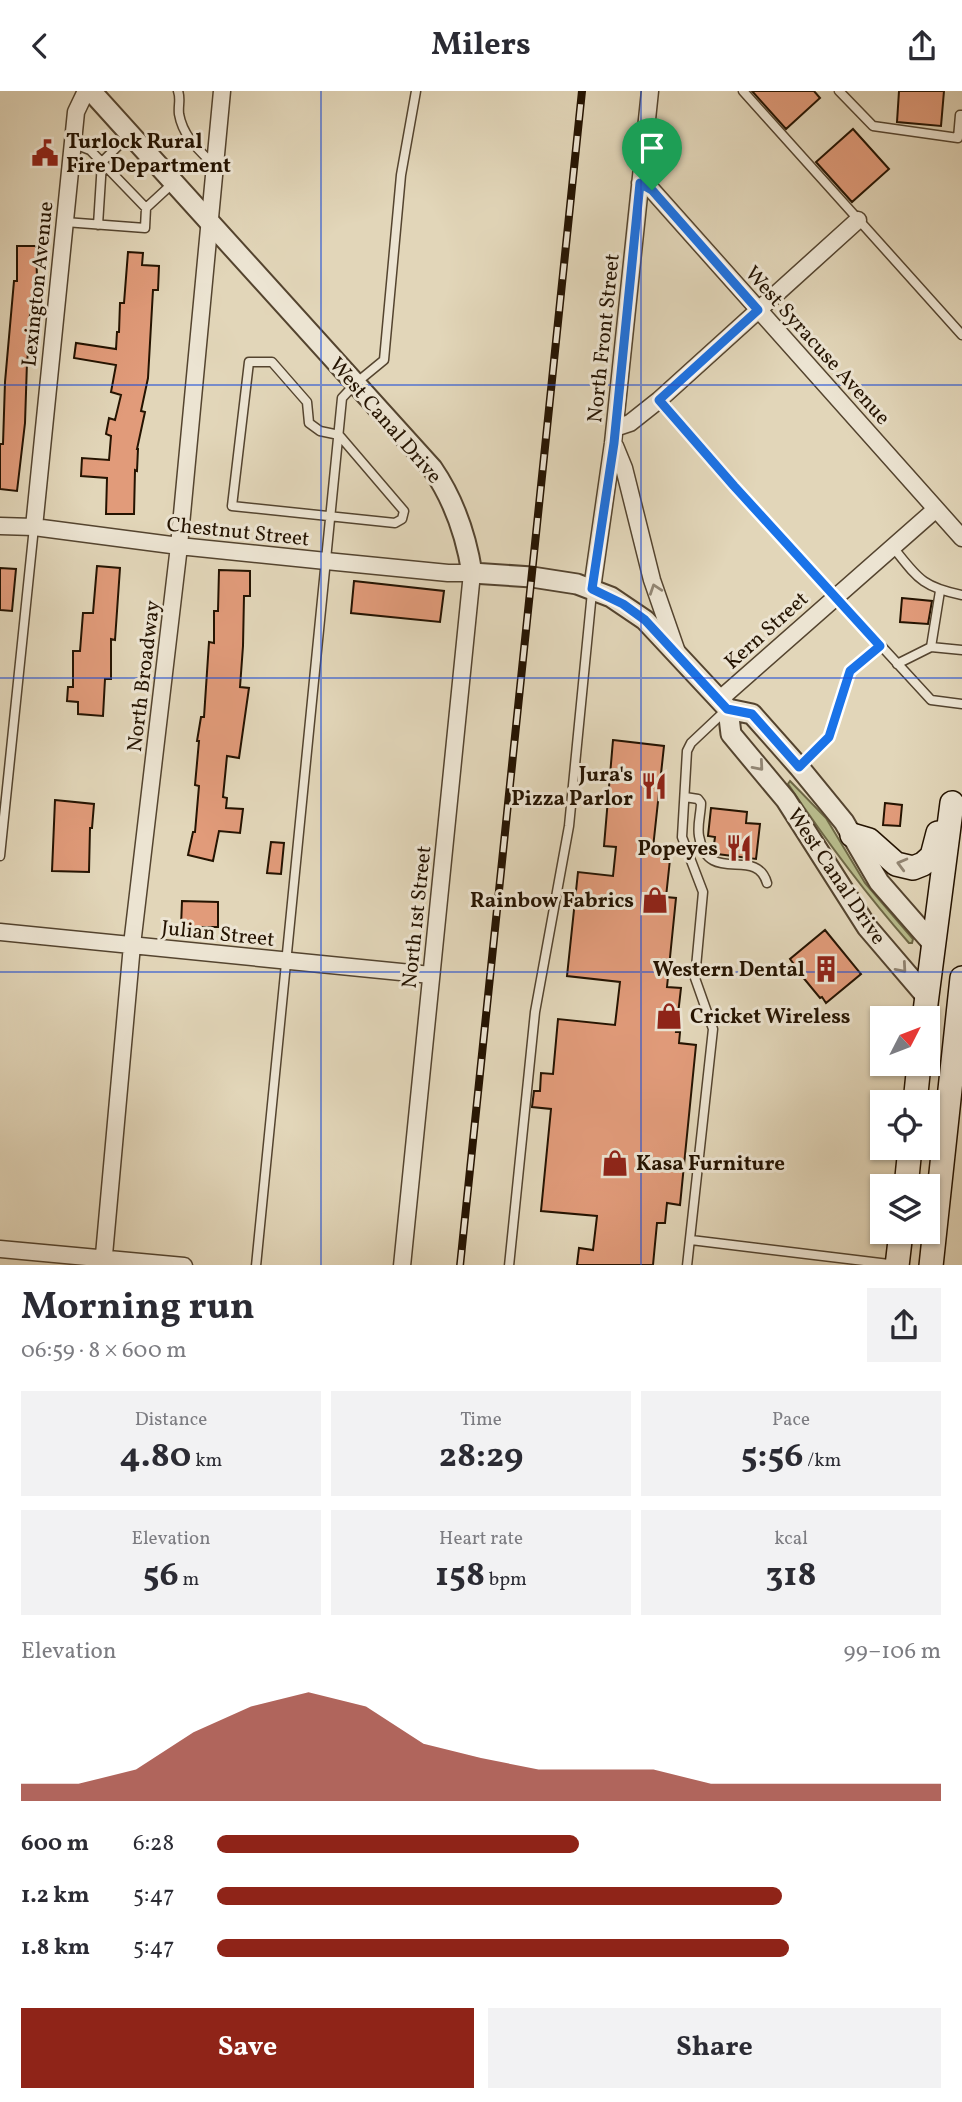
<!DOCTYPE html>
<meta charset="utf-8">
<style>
:root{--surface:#fff;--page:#f2f2f3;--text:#2b2b33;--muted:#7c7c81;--accent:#8f2418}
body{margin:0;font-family:Vollkorn,serif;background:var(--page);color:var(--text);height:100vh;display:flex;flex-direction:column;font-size:26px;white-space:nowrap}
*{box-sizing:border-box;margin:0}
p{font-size:23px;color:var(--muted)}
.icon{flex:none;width:38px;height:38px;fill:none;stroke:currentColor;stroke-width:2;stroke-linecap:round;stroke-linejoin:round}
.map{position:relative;height:1174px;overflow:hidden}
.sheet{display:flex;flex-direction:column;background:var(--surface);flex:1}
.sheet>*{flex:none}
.needle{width:46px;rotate:48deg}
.buttons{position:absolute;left:870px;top:915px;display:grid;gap:14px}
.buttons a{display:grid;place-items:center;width:70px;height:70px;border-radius:0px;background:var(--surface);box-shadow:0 2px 5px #0004;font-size:35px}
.pin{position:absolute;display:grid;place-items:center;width:60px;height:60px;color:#fff;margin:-72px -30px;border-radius:50% 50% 50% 0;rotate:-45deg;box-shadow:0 0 7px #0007}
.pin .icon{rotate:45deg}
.round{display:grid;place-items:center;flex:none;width:74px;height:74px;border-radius:0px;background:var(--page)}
.summary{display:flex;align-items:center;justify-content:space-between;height:119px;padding:0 21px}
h1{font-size:38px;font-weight:700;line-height:52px}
.metrics{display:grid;grid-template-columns:repeat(3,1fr);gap:10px;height:119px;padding:7px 21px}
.metrics div{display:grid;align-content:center;border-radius:0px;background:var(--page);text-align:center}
.metrics b{font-size:35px;font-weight:700}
.metrics small{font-size:19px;font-weight:400}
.metrics p{font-size:19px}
.chart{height:196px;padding:14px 21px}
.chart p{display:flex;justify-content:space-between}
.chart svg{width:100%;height:126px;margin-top:7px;fill:var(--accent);opacity:.7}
.primary-button{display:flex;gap:14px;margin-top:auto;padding:14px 21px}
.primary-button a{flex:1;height:80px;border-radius:0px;background:var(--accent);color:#fff;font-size:28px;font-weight:700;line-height:80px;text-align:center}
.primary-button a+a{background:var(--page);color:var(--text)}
ul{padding:0 21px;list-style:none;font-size:23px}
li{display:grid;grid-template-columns:112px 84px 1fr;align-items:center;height:52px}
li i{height:18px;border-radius:9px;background:var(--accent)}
header{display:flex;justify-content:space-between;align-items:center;height:91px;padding:0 21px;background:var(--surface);font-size:32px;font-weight:700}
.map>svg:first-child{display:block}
</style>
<header><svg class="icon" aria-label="back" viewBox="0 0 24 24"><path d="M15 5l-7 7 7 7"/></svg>Milers<svg class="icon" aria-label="share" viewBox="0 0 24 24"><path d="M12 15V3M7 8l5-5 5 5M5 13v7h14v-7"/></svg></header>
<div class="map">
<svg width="962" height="1175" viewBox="0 0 962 1175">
<rect width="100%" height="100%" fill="#e2d6b9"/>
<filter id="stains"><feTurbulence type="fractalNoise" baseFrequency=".00286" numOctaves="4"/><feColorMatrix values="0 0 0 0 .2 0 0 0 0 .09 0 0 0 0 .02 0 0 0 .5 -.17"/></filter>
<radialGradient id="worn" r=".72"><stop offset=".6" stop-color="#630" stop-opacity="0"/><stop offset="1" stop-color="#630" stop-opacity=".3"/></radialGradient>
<!-- green -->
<path fill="#b8bc8c" stroke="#6e6846" stroke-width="2" d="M790,690L826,727L865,792L913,848L912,852H909C865,802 825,748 788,693Z"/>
<!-- building -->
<path fill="#e19b7a" stroke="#241301" stroke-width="2" d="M752,0H814L820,7L786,38Z
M899,0H944L941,35L897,31Z
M853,38L889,78L852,111L816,71Z
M17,155H36L37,187H34L29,233H31L27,271L25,332L17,400L0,398V353H3L5,291L14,190H17Z
M128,161L143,162L142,174L159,175L158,199H153L148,287L141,320L145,321L137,358H138L137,380L135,379L134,423H106L107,387L81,385L82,367L109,369L111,345L106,343L109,327L115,329L121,304L111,301L116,274L74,267L76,252L116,258L117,241H119L120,212H124Z
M97,475L120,477L115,549L111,548V588H105L103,625L78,623V611L67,610L68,596H73V560H80L83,522H93Z
M0,477L16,478L12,520L0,519Z
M219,479L250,480V505H244L243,555L240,596L249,597L239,667L227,665L223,706L227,707L226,717L243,718L240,742L219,740L213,770L188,764L193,741H195L199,695L195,694L199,650H197L201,626H204L209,551L214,552V520H218Z
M354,490L444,500L440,531L351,522Z
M902,507L932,510L928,533L900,531Z
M613,649L664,655L653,757L671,759L666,806L676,807L667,896L681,897L676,941H680L679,952L696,954L680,1114L667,1112L665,1132H657L653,1174H577L579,1157L593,1159L597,1125L541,1120L551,1018L532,1016L534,1000H540L541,982L553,983L558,928L615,934L620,891L567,885L578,781L613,785L616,756L604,755Z
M55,709L94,713L92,737H90L89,781L52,780Z
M885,712L902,714L900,735L883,734Z
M711,717L747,721L746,732L760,733L756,768L717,763L713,761L715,746L708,745Z
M271,751L284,752L281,783L267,782Z
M182,810L218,811V836H181Z
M825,839L861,883L826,912L822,906L820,907L792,873L793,872L790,868Z"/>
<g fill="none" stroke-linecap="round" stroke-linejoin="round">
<defs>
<path id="service" d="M178,0C181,8 178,14 179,23C183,46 199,59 215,75
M743,0L962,244
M839,0L873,35L958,47L960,24H962
M72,52L90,59L146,117
M65,131L145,137L146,117L172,93
M98,134L102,71L130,43
M249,271H272L307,311L309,332L320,340L339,344L404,420L402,428L395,432L232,415Z
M659,309L734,395L931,609L962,613
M892,455C917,486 921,496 962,504
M931,556L962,559
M897,573L931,556L940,500
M799,676L829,646L850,580L880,555
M685,706L698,708L701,712C701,722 697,734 699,745C708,796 756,754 767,792
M0,765L34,436
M691,1149L897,1174
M256,1175L342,307L356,292L384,269L401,84L416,0
M509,1175L535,921L569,735L592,501
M687,1175L713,938L695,887L703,801L682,746L687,660L691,652L725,620"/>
<path id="minor" d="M640,92L652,99L962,447
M615,337L630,332L659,309L858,129
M615,355L624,377L652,489L677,561
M0,435L34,436L179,455L326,470L448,482H472L402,1175
M34,436L76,21L86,0
M592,498L613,352L650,0
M719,609L936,418
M0,841L431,884
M0,1158L184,1175
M103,1175L132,854L179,455L222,0"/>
<path id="tertiary" d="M91,0L432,377C454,409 466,444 472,482L532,486L577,493L611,506L645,529L728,618L752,623L799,676L844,731L879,791L934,854
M728,618L731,643L786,709L867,836L926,905"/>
<path id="secondary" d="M852,744L869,749L896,773L913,777L923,773L932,765L938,742
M924,928L952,712
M915,1012L919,973
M906,1096L910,1057
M897,1175L901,1141
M931,1175L962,887"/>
</defs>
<!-- service casing -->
<use href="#service" stroke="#54442f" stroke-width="11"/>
<!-- minor casing -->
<use href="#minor" stroke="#54442f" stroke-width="19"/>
<!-- tertiary casing -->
<use href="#tertiary" stroke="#54442f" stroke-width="23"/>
<!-- secondary casing -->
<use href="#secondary" stroke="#241301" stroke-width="26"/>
<!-- service -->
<use href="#service" stroke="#ece4d2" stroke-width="8"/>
<!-- minor -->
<use href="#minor" stroke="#ece4d2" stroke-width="16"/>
<!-- tertiary -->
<use href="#tertiary" stroke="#ece4d2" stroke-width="19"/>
<!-- secondary -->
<use href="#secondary" stroke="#ece4d2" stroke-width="23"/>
<defs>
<path id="rail" d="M460,1175L582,0"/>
</defs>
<!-- rail casing -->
<use href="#rail" stroke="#241301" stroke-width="8"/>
<!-- rail -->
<use href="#rail" stroke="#ece4d2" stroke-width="5" stroke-dasharray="16" stroke-linecap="butt"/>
</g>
<!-- one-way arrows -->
<defs><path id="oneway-chevron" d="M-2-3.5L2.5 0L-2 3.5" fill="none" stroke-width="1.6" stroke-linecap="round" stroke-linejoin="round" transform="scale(1.75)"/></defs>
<g stroke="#928674">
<use href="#oneway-chevron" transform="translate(655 498) rotate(-109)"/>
<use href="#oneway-chevron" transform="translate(759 675) rotate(49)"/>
<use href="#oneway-chevron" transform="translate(902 773) rotate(-165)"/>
<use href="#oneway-chevron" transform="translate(902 877) rotate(49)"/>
</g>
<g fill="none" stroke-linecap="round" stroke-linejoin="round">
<defs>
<path id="route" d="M640,92L652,99L758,219L659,309L734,395L880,555L850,580L829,646L799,676L752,623L727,618L645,529L623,513L592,498L614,352Z"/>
</defs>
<!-- route casing -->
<use href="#route" stroke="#fff" stroke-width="14"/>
<!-- route -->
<use href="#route" stroke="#1a73e8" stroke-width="9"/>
</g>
<!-- grid -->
<path fill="none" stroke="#1d4ed8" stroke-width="2" stroke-opacity="0.55" d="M321,0V1175M641,0V1175M0,294H962M0,587H962M0,881H962"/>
<!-- icons -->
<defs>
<symbol id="civic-bare" viewBox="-9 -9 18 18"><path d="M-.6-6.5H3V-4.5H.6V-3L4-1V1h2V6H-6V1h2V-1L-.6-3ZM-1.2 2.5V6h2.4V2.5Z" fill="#8f2418" stroke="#ece4d2" stroke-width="2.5" paint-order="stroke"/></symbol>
<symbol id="restaurant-bare" viewBox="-9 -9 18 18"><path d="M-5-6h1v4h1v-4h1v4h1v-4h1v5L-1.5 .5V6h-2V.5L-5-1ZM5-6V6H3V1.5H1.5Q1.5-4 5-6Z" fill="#8f2418" stroke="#ece4d2" stroke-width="2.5" paint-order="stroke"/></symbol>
<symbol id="shop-bare" viewBox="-9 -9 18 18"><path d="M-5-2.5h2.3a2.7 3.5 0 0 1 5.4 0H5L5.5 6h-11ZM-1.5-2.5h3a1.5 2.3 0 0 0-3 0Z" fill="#8f2418" stroke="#ece4d2" stroke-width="2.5" paint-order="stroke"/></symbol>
<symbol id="building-bare" viewBox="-9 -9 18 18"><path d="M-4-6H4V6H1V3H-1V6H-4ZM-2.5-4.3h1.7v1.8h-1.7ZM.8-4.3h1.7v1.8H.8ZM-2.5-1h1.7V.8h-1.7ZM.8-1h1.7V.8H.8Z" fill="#8f2418" stroke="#ece4d2" stroke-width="2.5" paint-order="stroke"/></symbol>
</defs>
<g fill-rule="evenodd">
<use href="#civic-bare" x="26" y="43" width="38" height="38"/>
<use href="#restaurant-bare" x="635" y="676" width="38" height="38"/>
<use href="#restaurant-bare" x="720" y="738" width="38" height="38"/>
<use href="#shop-bare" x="636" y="790" width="38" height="38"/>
<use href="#building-bare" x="807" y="859" width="38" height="38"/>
<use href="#shop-bare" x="650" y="906" width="38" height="38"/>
<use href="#shop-bare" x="596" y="1053" width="38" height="38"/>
</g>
<g text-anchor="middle" stroke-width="6" stroke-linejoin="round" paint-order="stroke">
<!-- poi labels -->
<g font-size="21" font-weight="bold" fill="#241301" stroke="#ece4d2" text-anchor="end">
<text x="66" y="57" text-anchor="start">Turlock Rural<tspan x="66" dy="24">Fire Department</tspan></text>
<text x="633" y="690">Jura's<tspan x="633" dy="24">Pizza Parlor</tspan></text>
<text x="718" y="764">Popeyes</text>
<text x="634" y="816">Rainbow Fabrics</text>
<text x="805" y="885">Western Dental</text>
<text x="690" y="932" text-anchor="start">Cricket Wireless</text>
<text x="636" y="1079" text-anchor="start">Kasa Furniture</text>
</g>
<!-- street labels -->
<g font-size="21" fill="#241301" stroke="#ece4d2">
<text transform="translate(37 193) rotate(-84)" y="7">Lexington Avenue</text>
<text transform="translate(603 247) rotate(-84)" y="7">North Front Street</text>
<text transform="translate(818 254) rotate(48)" y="7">West Syracuse Avenue</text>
<text transform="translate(386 329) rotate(49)" y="7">West Canal Drive</text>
<text transform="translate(238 440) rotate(6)" y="7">Chestnut Street</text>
<text transform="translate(766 539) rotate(-42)" y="7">Kern Street</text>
<text transform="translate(143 585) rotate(-83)" y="7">North Broadway</text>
<text transform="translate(837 785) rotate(56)" y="7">West Canal Drive</text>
<text transform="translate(416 826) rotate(-84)" y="7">North 1st Street</text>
<text transform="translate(218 842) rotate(6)" y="7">Julian Street</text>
</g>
</g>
<rect width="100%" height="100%" filter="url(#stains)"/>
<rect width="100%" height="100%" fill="url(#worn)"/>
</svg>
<div class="buttons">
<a><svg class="needle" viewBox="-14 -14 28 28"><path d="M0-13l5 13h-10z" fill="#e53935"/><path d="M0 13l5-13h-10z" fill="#7c7c81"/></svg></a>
<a><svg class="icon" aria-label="locate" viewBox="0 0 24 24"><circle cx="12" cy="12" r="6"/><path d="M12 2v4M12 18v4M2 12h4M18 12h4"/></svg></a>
<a><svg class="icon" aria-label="layers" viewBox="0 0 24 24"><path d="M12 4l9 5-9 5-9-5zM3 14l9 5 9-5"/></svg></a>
</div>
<div class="pin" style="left:652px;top:99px;background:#1e9e55"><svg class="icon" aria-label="arrive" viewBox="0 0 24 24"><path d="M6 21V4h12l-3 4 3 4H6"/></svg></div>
</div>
<section class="sheet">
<div class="summary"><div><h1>Morning run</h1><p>06:59 · 8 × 600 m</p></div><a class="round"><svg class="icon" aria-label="share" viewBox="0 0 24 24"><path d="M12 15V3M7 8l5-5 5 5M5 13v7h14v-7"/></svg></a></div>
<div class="metrics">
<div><p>Distance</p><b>4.80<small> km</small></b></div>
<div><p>Time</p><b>28:29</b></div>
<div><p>Pace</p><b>5:56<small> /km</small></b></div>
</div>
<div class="metrics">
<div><p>Elevation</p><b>56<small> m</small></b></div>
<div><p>Heart rate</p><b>158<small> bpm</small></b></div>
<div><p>kcal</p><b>318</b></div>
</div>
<div class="chart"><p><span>Elevation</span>99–106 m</p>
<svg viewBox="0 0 160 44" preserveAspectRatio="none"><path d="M0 44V38L10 38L20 33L30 20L40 11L50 6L60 11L70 24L80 29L90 33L100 33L110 33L120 38L130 38L140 38L150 38L160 38V44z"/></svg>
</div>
<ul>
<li><b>600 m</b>6:28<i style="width:50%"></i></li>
<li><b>1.2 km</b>5:47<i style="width:78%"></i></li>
<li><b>1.8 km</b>5:47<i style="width:79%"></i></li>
</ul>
<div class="primary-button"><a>Save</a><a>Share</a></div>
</section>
